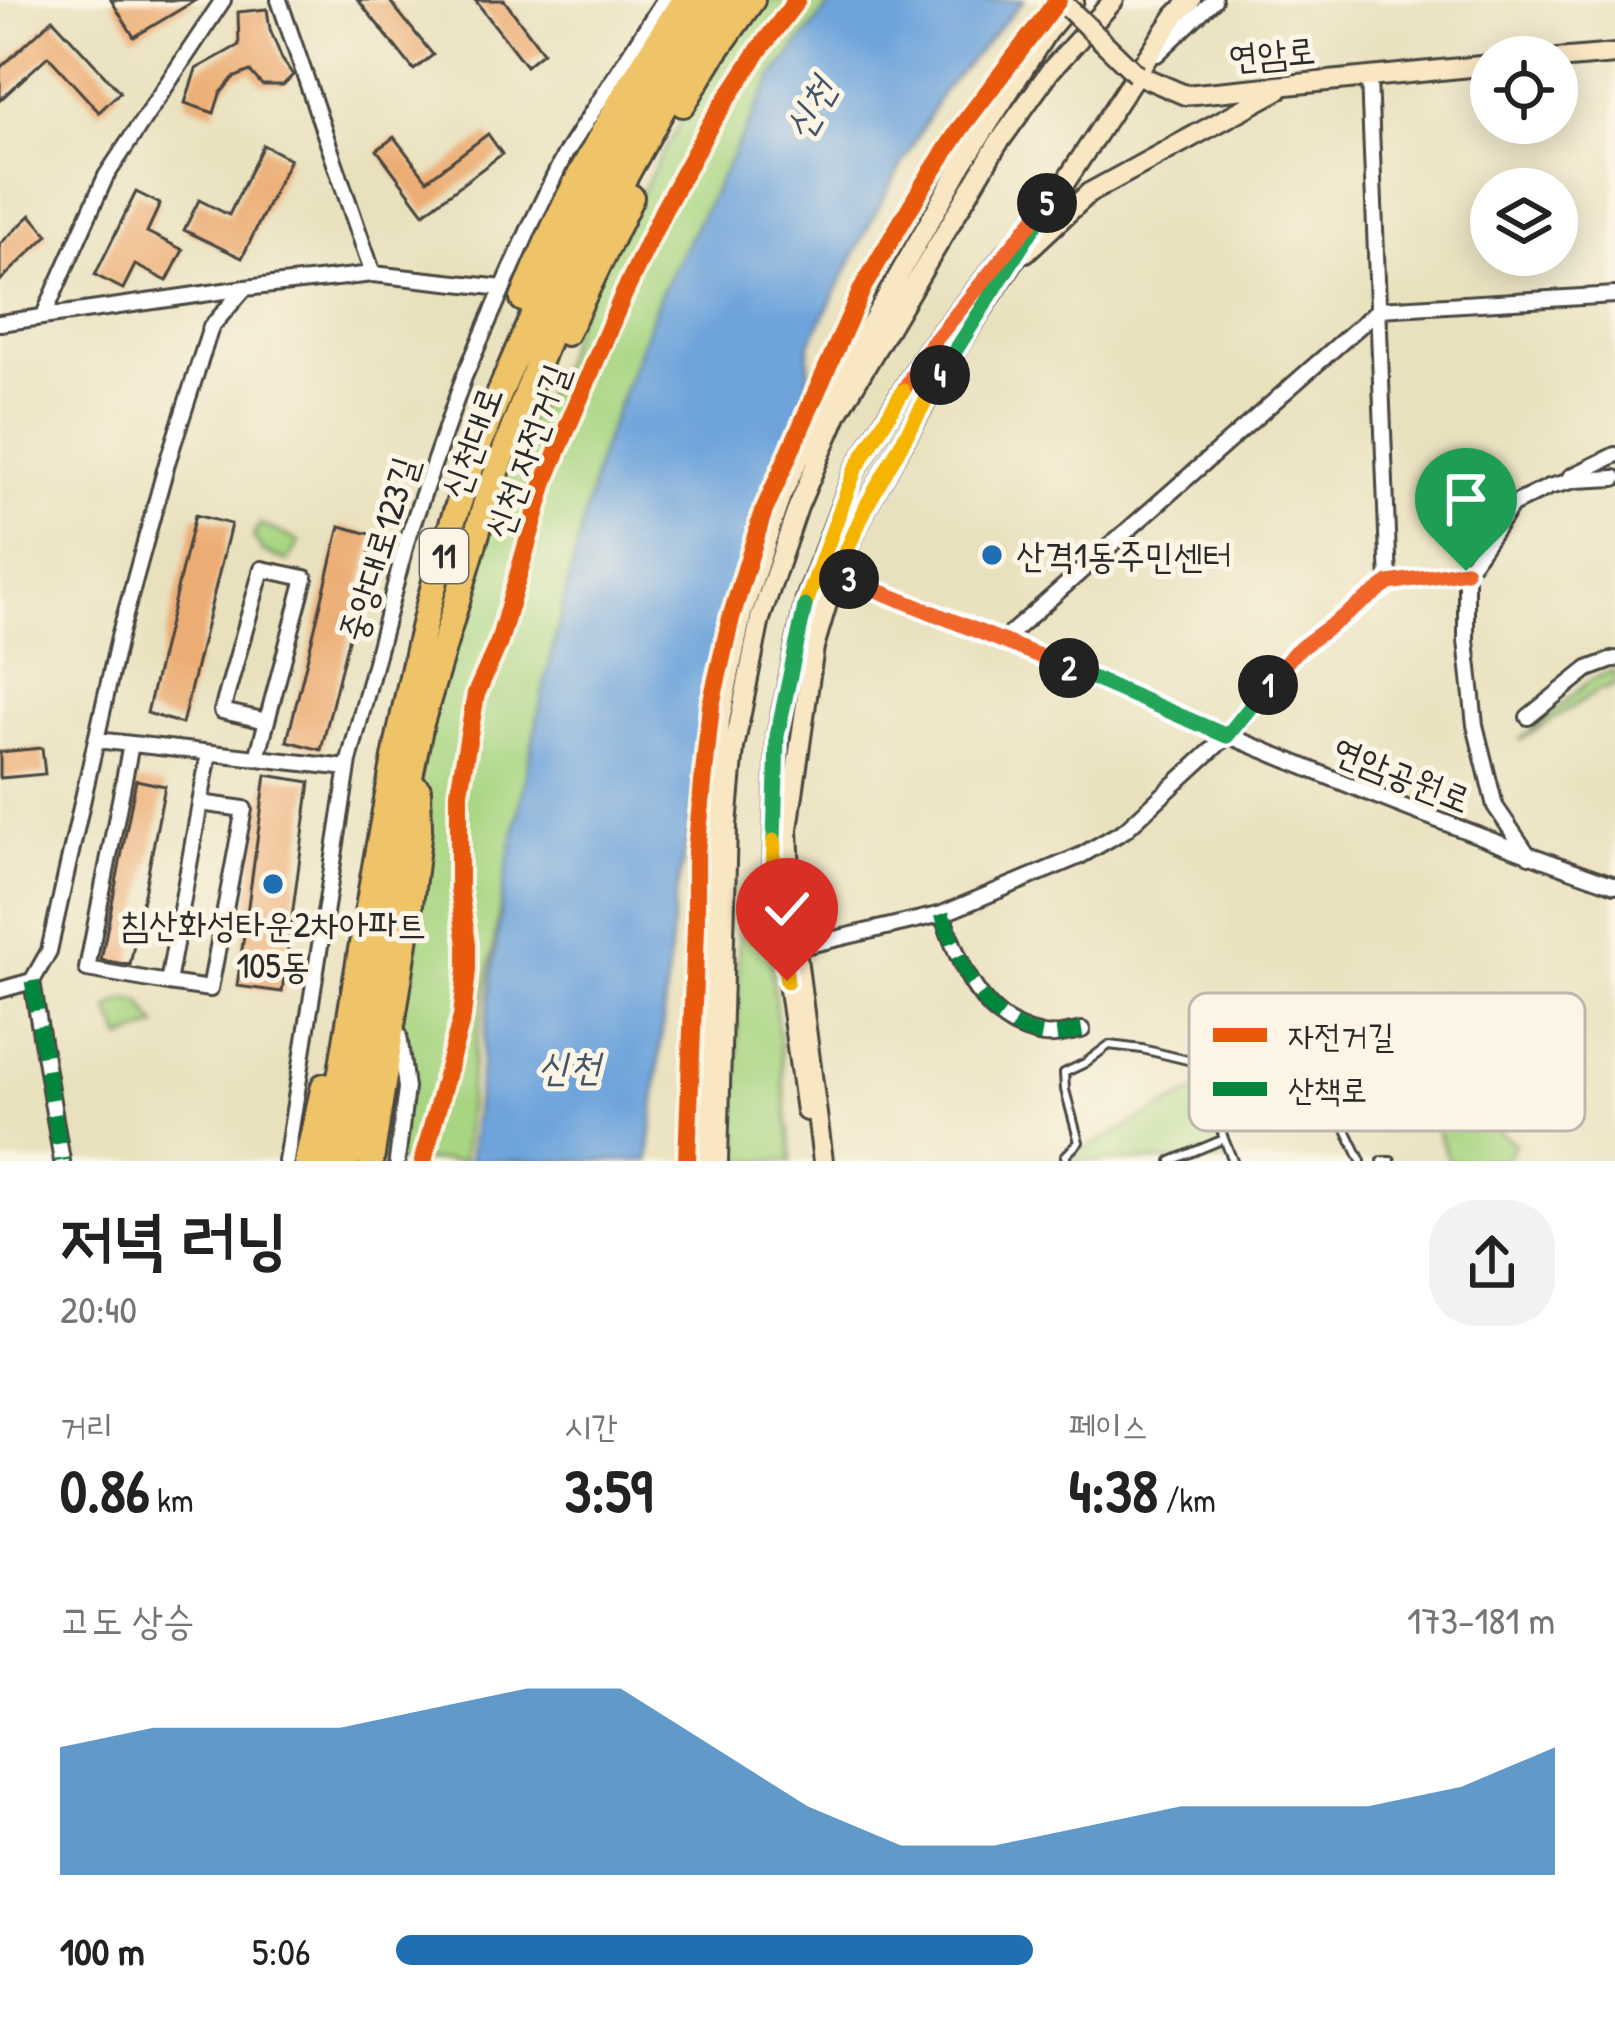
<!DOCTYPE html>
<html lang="ko">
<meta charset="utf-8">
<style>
:root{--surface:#fff;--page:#f2f2f2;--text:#222;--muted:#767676;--accent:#1f6fb2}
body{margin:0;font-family:"Patrick Hand","Poor Story",sans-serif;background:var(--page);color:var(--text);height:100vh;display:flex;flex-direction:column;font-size:45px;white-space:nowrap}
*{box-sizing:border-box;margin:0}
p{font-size:39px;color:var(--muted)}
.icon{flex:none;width:66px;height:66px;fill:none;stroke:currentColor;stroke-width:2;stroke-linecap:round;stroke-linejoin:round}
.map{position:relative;height:1161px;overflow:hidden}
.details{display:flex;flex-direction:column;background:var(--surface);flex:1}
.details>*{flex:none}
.tools{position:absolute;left:1470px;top:36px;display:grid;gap:24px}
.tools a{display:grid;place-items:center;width:108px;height:108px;border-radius:50%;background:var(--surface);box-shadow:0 6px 30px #0003;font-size:60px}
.pin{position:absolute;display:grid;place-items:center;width:102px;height:102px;color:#fff;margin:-123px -51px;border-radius:50% 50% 50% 0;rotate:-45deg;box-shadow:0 0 12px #0007}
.pin .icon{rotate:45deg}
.km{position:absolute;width:60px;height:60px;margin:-30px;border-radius:50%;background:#222;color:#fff;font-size:33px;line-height:60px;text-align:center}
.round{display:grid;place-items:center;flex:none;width:126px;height:126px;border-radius:48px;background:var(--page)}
.overview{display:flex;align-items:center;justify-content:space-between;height:204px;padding:0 60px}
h1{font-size:66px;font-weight:700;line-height:90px}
.stats{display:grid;grid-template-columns:repeat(3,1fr);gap:18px;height:204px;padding:12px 60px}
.stats div{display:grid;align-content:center}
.stats b{font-size:60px;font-weight:700}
.stats small{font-size:33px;font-weight:400}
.stats p{font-size:33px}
.chart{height:336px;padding:24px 60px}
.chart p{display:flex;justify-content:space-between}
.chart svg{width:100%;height:216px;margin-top:12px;fill:var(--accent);opacity:.7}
ul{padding:0 60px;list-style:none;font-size:39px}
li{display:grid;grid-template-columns:192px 144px 1fr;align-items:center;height:90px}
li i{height:30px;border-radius:15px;background:var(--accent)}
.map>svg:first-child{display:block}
</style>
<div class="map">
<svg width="1615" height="1161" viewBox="0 0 1615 1161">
<rect width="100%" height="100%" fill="#fcf5e5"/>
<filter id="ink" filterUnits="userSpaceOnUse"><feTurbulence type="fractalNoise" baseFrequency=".00833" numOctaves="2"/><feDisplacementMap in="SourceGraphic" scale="24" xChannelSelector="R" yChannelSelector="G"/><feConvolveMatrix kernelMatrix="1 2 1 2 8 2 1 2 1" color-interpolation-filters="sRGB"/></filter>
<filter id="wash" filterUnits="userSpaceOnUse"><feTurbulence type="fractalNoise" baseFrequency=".004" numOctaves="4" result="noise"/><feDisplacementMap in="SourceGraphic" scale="48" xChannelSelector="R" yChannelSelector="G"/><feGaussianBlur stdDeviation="2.7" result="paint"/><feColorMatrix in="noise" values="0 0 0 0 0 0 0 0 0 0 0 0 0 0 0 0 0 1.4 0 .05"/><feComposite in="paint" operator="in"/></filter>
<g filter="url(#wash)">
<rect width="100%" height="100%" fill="#e9e1be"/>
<!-- green -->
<path fill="#a8d582" stroke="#6a8056" stroke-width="3" d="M759,0H834L555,637L502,896L471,1075L463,1161H367L428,711L507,457L557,374L587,286L607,258L658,161L727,45Z
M260,524L300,542L288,561L263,552L253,537Z
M1615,670V686L1599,690L1519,741L1592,679Z
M739,928L768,933L792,1161H735Z
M129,1000L141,1002L157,1026L122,1039L109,1010L114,1005Z
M1200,1089L1232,1161H1062Z
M1429,1109L1471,1110L1515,1144L1506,1161H1449Z"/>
<!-- water -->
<path fill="#6ea4db" stroke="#4c6883" stroke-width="3" d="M834,0H1024L942,92L875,214L809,345L808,393L760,511L723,622L705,718L690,828L675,898L649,1161H469L503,888L545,682L599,456L660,295L773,77Z"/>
<g id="blocks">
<!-- building -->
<path fill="#ecad75" d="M111,0H196L134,37Z
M358,0H389L433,55L414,70Z
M475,0H504L543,52L526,66Z
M267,9L270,29L282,59L293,75L283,85H262L250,71L233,78L220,94L214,113L185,103L196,69L239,45L238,12Z
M53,19L120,92L99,112L48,56L0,100V68Z
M488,134L502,154L424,213L377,150L394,137L427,180Z
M263,145L290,159L242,258L184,230L199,200L229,215Z
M136,192L160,204L147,232L183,250L167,281L135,265L123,289L95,275Z
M31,215L48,235L0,281V244Z
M195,515L231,524L182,724L147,713Z
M340,526L374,535L321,750L287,741Z
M42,748L45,774L0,778V752Z
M266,775L310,782L282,992L237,986Z
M136,780L165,786L130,965L101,960Z"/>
</g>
</g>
<g filter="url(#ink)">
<use href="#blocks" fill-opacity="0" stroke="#484641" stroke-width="3"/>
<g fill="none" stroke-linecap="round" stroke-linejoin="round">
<defs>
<path id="lane" d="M1200,1063L1267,1069L1305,1085L1342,1095L1368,1088L1416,1092
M1329,1094L1361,1161
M1067,1161L1065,1156L1079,1142L1065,1090L1064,1073L1085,1063L1109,1045L1142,1049L1200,1063L1224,1139
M1171,1161L1224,1139L1233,1161
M1382,1161H1391"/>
<path id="street" d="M279,0L373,274
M1157,54L1214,0
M44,315L106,176L223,0
M0,323L245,288L373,274L503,288
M1570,477L1615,455
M836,573C1096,677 1351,794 1615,885
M1389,583L1466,571
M1003,640L1379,309L1615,295
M1528,717L1588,669L1615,659
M96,740L348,768
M131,744L87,969L168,983
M257,758L305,578L262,569L222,711L267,721
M200,803L244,809L210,989L168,983L209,753
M1529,856L1495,806L1475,725L1466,640V571L1512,505L1549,487L1576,480L1615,478
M942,914C960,965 982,1025 1043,1035C1055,1037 1070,1032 1082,1030
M796,948L942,914L1080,856L1125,830L1227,736L1295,652L1389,583L1369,77
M32,981L62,1161
M0,990L32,981L49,951L119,637L167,463L211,327L245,288
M286,1161L349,761L407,540L464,377L529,229L564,156L664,0
M397,1161L406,1088L399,1035"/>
<path id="secondary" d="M1557,59L1615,54
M1136,74L1185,95L1491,65
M1026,252L1089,193L1278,90
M806,1111L773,876L777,736L806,599L855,470L928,349L1006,253
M701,1161L709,838L720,721L742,614L781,496L824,406L960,168L1047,32L1074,0
M718,1161L727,825L734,748L760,619L798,507L838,413L997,145L1050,71L1114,0
M823,1161L792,919L788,829L814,647L836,573L867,505L949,360L1136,74L1176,15L1191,0"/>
<path id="highway" d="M683,104L714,53L752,0
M523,299C564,194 623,94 684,0
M566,333L631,197
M307,1161L324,1086
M326,1161C358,976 383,790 428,608C461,476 515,349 575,228C614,149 655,72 706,0
M347,1161L406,796L421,723L489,492L576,265L691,58L732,0
M371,1161L407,929L419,829L418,789"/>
</defs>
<!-- lane casing -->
<use href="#lane" stroke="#484641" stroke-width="12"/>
<!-- street casing -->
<use href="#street" stroke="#484641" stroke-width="20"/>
<!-- secondary casing -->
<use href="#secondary" stroke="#484641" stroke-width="24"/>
<!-- highway casing -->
<use href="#highway" stroke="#484641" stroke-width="30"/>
<!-- lane -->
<use href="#lane" stroke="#fff" stroke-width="6"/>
<!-- street -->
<use href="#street" stroke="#fff" stroke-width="14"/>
<!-- secondary -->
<use href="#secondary" stroke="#f9e7c3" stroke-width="18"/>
<!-- highway -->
<use href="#highway" stroke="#efc469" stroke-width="24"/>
<defs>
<path id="secondary-bridge" d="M1060,0L1136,74"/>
</defs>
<!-- secondary-bridge casing -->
<use href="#secondary-bridge" stroke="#484641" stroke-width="24" stroke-linecap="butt"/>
<!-- secondary-bridge -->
<use href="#secondary-bridge" stroke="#f9e7c3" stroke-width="18"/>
<!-- quiet -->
<path stroke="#00873e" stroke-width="15" stroke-dasharray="30 15" stroke-linecap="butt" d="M1389,583L1466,571
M942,914C960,965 982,1025 1043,1035C1055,1037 1070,1032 1082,1030
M32,981L62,1161"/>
<defs>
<path id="cycleway" d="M423,1161L462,1017L467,970V944L459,889V792L476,694L499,642L546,478L622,298L663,211L711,123L759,50L797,0
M687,1161L696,927V852L711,705L731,618L763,513L863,287L924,184L962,126L1058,0"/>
</defs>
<!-- cycleway casing -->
<use href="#cycleway" stroke="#fcf5e5" stroke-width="26"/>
<!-- cycleway -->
<use href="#cycleway" stroke="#e8590c" stroke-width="18"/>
</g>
</g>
<g fill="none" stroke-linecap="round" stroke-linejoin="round" filter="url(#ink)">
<defs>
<path id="split-1" d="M1268,685L1295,652L1389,583L1466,571"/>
<path id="split-2" d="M1069,668L1227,736L1268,685"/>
<path id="split-3" d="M849,579L1069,668"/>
<path id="split-4" d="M849,579L836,574L867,505L940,375"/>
<path id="split-5" d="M940,375L1058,189L1047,203"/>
<path id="split-6" d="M903,391L928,349L1047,203"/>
<path id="split-7" d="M805,606L855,470L903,391"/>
<path id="split-8" d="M774,841L777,736L805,606"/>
<path id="split-9" d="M774,841L773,876L787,981"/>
</defs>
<!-- split-1 casing -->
<use href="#split-1" stroke="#fff" stroke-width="24"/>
<!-- split-2 casing -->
<use href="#split-2" stroke="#fff" stroke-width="24"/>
<!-- split-3 casing -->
<use href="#split-3" stroke="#fff" stroke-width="24"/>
<!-- split-4 casing -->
<use href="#split-4" stroke="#fff" stroke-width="24"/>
<!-- split-5 casing -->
<use href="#split-5" stroke="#fff" stroke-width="24"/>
<!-- split-6 casing -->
<use href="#split-6" stroke="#fff" stroke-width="24"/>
<!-- split-7 casing -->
<use href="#split-7" stroke="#fff" stroke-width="24"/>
<!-- split-8 casing -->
<use href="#split-8" stroke="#fff" stroke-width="24"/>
<!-- split-9 casing -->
<use href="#split-9" stroke="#fff" stroke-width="24"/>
<!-- split-1 -->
<use href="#split-1" stroke="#f0652b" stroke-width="15"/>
<!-- split-2 -->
<use href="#split-2" stroke="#22a559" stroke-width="15"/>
<!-- split-3 -->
<use href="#split-3" stroke="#f0652b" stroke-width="15"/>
<!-- split-4 -->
<use href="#split-4" stroke="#f5b400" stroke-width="15"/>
<!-- split-5 -->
<use href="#split-5" stroke="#22a559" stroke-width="15"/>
<!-- split-6 -->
<use href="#split-6" stroke="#f0652b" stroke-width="15"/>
<!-- split-7 -->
<use href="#split-7" stroke="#f5b400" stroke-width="15"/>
<!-- split-8 -->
<use href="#split-8" stroke="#22a559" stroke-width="15"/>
<!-- split-9 -->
<use href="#split-9" stroke="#f5b400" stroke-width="15"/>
</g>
<!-- markers -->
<g fill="#1f6fb2" stroke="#fcf5e5" stroke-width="4.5">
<circle cx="992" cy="555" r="12"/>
<circle cx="273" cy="884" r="12"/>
</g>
<g text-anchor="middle" stroke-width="10" stroke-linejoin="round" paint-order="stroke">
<!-- shield labels -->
<rect fill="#fcf5e5" stroke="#6a6863" stroke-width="3" x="420" y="529" width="48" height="54" rx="9"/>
<g font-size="33" font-weight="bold" fill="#2b2b2b">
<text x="444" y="568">11</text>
</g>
<!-- street labels -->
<g font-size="36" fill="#2b2b2b" stroke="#fcf5e5">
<text transform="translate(1272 53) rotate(-5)" y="13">연암로</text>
<text transform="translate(471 442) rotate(-70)" y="13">신천대로</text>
<text transform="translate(526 451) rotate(-70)" y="13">신천 자전거길</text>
<text transform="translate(378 549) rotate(-73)" y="13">중앙대로123길</text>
<text transform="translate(1402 774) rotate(22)" y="13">연암공원로</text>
</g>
<!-- poi labels -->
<g font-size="36" fill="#2b2b2b" stroke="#fcf5e5" text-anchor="start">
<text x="1016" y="568">산격1동주민센터</text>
<text x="273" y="937" text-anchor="middle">침산화성타운2차아파트<tspan x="273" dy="41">105동</tspan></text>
</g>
<!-- water labels -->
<g font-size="39" font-style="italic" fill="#425569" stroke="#fcf5e5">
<text transform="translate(809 108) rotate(-60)" y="14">신천</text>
<text x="569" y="1080">신천</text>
</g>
</g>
<!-- legend -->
<rect x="1189" y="993" width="396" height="138" rx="18" fill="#fcf5e5" stroke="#bdb8ad" stroke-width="3"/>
<rect x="1213" y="1028" width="54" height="14" fill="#e8590c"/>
<rect x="1213" y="1082" width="54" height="14" fill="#00873e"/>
<g font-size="33" fill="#2b2b2b">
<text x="1288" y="1047">자전거길</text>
<text x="1288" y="1101">산책로</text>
</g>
</svg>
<div class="tools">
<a><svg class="icon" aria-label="locate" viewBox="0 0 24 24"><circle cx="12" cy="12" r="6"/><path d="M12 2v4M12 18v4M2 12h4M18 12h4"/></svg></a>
<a><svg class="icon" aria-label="layers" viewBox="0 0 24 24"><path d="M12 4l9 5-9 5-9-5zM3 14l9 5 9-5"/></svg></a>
</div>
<div class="pin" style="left:1466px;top:571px;background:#1e9e55"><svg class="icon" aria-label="arrive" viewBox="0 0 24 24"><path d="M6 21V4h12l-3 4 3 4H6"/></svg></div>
<div class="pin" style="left:787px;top:981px;background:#d93025"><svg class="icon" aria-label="check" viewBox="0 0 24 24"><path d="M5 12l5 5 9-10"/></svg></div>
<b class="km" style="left:1268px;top:685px">1</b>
<b class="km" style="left:1069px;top:668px">2</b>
<b class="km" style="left:849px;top:579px">3</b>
<b class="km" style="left:940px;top:375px">4</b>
<b class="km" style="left:1047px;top:203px">5</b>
</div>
<section class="details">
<div class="overview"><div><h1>저녁 러닝</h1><p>20:40</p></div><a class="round"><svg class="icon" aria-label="share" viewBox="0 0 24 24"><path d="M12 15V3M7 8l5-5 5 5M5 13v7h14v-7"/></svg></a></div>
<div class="stats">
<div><p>거리</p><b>0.86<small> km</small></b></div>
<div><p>시간</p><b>3:59</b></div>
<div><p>페이스</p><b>4:38<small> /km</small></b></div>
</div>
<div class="chart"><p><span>고도 상승</span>173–181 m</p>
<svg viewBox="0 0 160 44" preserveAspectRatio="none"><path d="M0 44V18L10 14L20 14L30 14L40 10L50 6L60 6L70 18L80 30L90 38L100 38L110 34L120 30L130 30L140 30L150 26L160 18V44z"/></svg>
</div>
<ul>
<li><b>100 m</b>5:06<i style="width:55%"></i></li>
</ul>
</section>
